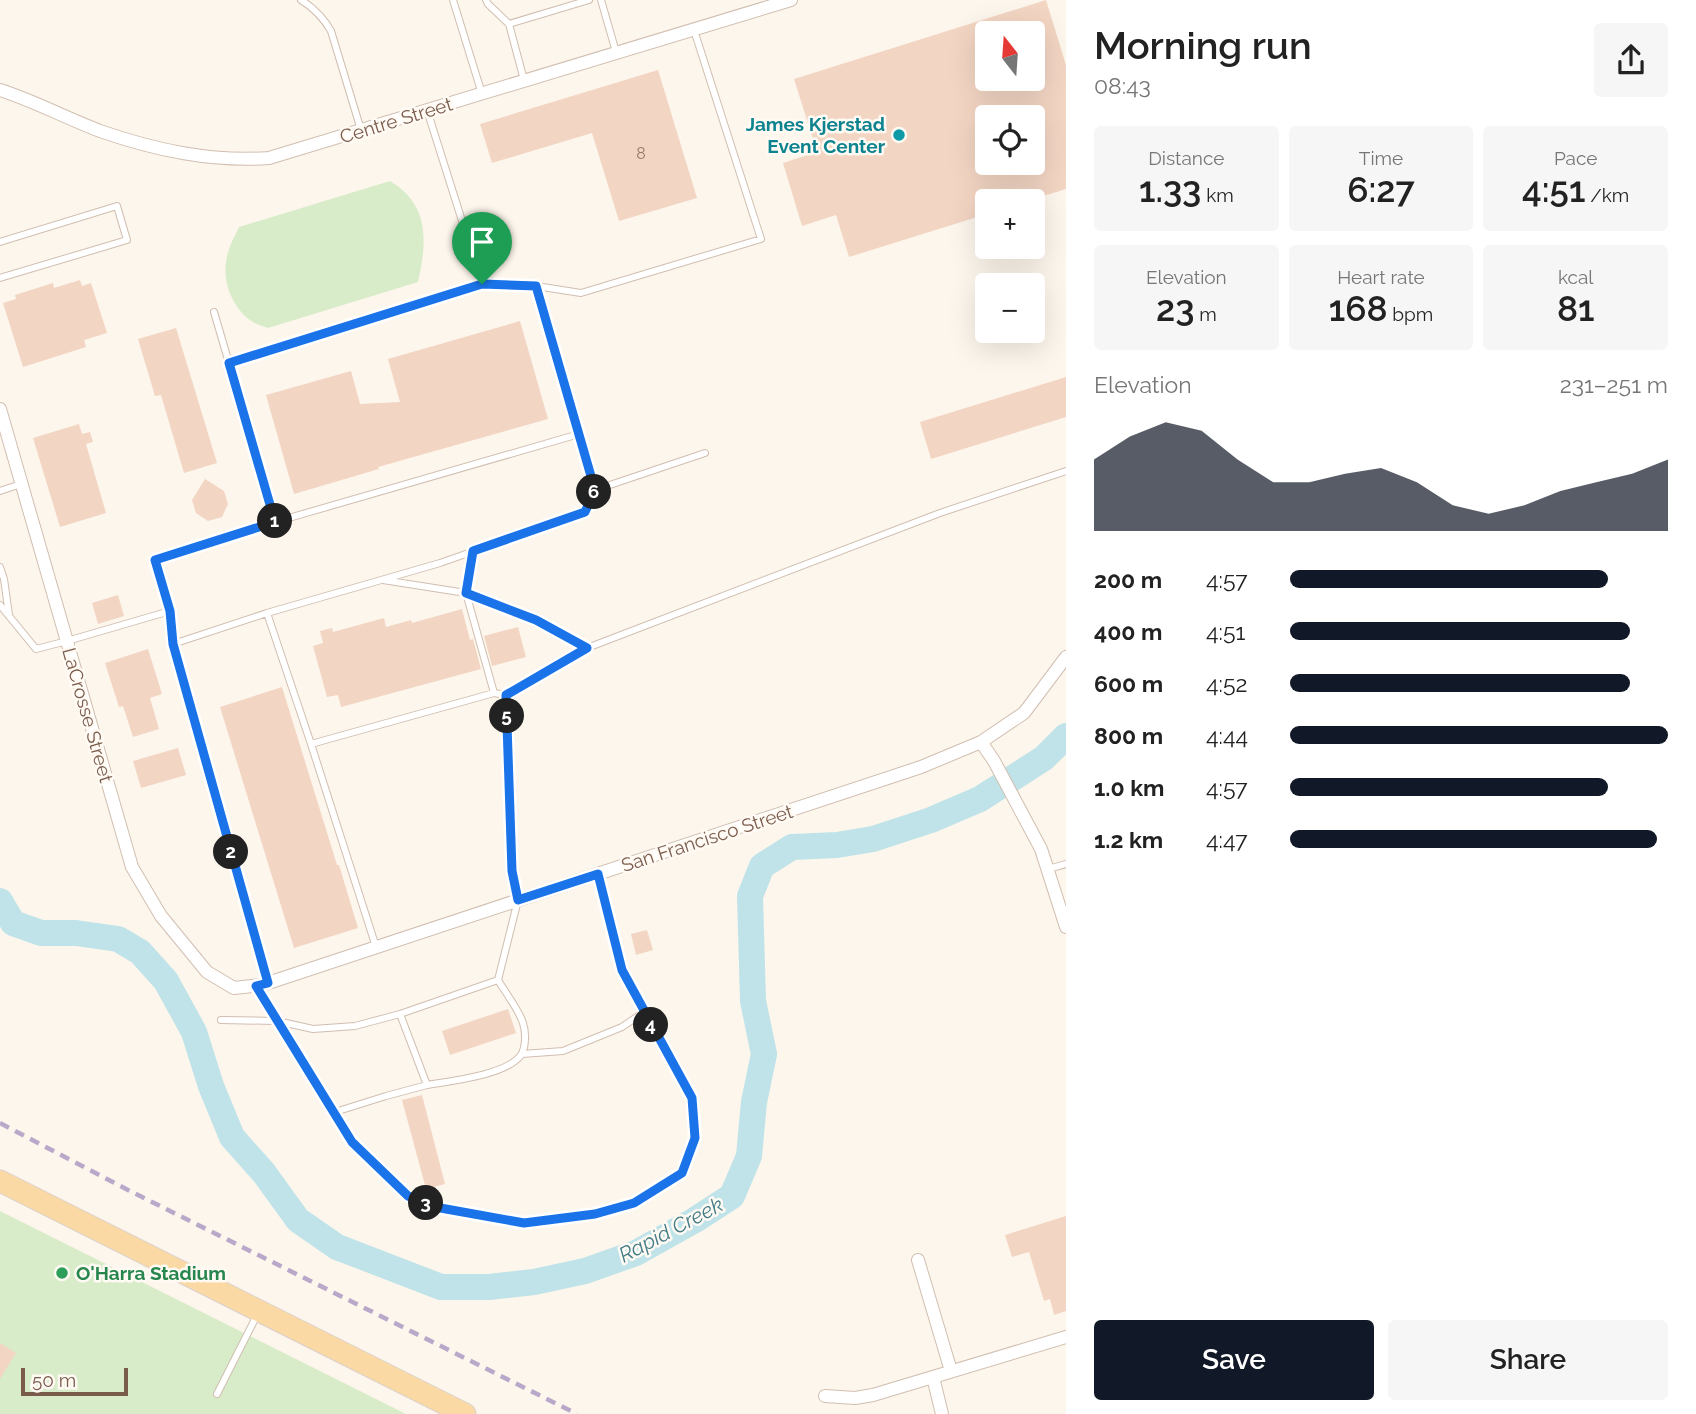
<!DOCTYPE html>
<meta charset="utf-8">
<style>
:root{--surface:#fff;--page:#f6f6f6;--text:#222;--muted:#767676;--accent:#111827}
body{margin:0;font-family:Raleway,sans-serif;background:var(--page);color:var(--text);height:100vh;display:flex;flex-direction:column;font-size:26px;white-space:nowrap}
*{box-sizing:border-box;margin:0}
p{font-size:23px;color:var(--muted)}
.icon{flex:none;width:38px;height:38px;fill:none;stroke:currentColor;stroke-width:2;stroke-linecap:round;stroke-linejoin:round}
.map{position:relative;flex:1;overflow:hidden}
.details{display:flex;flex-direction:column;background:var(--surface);width:630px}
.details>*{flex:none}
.needle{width:46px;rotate:343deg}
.fabs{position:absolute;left:975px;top:21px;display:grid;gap:14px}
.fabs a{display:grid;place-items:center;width:70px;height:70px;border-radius:7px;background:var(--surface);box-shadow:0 7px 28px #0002;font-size:35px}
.scale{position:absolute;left:21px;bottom:18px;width:107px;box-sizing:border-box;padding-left:7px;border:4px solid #7a5c4d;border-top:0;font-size:19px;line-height:24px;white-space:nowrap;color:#7a5c4d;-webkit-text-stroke:5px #fffaf3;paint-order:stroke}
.pin{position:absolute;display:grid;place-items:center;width:60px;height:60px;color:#fff;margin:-72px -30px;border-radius:50% 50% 50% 0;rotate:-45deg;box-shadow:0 0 7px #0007}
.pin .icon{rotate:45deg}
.km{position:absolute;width:35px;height:35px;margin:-18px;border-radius:50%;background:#222;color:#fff;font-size:19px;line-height:35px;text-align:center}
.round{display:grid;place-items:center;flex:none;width:74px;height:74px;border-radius:7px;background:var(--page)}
.overview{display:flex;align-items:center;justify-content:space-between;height:119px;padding:0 28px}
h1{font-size:38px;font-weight:600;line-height:52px}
.figures{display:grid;grid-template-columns:repeat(3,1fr);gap:10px;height:119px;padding:7px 28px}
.figures div{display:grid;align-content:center;border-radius:7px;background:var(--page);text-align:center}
.figures b{font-size:35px;font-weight:600}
.figures small{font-size:19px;font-weight:400}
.figures p{font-size:19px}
.chart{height:196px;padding:14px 28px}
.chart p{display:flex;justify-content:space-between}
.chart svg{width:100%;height:126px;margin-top:7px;fill:var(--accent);opacity:.7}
.cta{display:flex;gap:14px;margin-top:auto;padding:14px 28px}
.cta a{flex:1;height:80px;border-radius:7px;background:var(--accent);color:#fff;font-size:28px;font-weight:600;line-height:80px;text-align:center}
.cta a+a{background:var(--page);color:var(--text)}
ul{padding:0 28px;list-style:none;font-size:23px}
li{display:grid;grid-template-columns:112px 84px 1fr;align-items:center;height:52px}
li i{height:18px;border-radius:9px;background:var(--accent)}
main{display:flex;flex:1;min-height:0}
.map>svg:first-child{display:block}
</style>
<main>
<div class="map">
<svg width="1066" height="1414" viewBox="0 0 1066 1414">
<rect width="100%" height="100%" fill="#fdf6ec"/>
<!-- green -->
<path fill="#d8ecc9" d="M390,181C430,205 427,242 418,282L268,328C264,326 257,325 253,322C231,308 220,277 228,253C230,244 235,236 239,227Z
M0,1211L406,1414H0Z"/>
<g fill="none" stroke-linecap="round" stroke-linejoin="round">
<!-- river -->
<path stroke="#bfe3e8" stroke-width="26" d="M0,901L13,923L41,933H76L118,939L140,952L166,981L194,1032L211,1086L232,1137L264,1173L298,1220L337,1247L441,1287H489L534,1282L585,1271L636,1253L695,1220L732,1196L749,1156L754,1102L764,1054L753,1001L750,896L762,866L792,847L837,845L873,839L931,820L980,799L1044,758L1066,736"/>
</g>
<!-- building -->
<path fill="#f3d5c3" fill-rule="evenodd" d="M1046,0L1066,65V189L1027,201H987V214L849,257L836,215L802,226L783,163L817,152L794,79ZM987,33H1032V79H987ZM987,117H1032V163H987Z
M658,70L697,198L619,221L592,133L492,163L480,124Z
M80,280L82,286L91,283L107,333L84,340L86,347L23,367L3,303L16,299L15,295L53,283L54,288Z
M520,321L548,419L378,467L379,469L294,494L266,395L351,371L360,404L400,402L388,359Z
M176,328L217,463L184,473L161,395L155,396L138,339Z
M1066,377V417L931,459L920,422Z
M79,424L82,434L90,432L93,442L86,444L106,513L60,527L33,438Z
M205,479L224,491L228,504L222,517L208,521L196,513L192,500Z
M118,595L124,616L98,624L92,603Z
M462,609L470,640L473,639L481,669L341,707L338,695L327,697L313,646L323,643L320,631L332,628L333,632L384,618L386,627L411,620L412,623Z
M518,627L526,657L492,666L484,636Z
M148,649L162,694L150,698L159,729L133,737L123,706L119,707L105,663Z
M282,687L337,865H339L358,928L294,948L220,707Z
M178,748L186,775L141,788L133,761Z
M647,930L653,950L636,955L631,934Z
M508,1009L516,1033L450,1055L442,1031Z
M422,1095L445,1184L426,1189L402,1100Z
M1066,1216V1311L1054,1315L1050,1299L1044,1301L1029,1252L1012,1257L1005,1235Z
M0,1343L16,1353L0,1379Z"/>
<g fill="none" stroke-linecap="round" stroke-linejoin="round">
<defs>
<path id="lane" d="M301,0C314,8 323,17 331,31L361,130
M453,0L482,94
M486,0L488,4L509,24L524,80
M601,0L616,52
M509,24L589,0
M427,110L482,284L536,286L581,293L761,239L694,30
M0,242L117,206L127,240L0,278
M214,312L229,363
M595,490L705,453
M0,491L21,484
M275,522L579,434
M473,551L466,593L494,693
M0,567L4,579L9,615
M383,580L466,593L536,620L587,648
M0,605L36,649L67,641L170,611
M267,613L311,744L494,693L506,695
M173,644L267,613L440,563L585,512L595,490L536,286
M311,744L376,947
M1048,869L1066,864
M268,983L173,644L170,611L155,560L275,522L229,363L482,284
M256,987L277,1021L313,1029L355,1026L400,1014L427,1085C450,1081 507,1075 521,1055C526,1047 526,1032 523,1023C519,1010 505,992 498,980L518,900L512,871L506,695L587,648L940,513L1066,471
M400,1014L498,980
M221,1020L277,1021L352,1142L408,1196L435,1207L524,1223L595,1214L634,1203L682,1173L695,1138L692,1098L622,970L598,874
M522,1054L563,1051L622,1027L644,1012
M335,1112L386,1096L427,1085
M217,1394L257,1315"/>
<path id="street" d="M0,90C34,101 66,118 100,131C155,150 210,162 269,158L791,0
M0,409L132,867L161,916L207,972L234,988L262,985L921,767L981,742L1024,713L1066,657
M981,742L994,761L1041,849L1066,927
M918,1260L951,1371
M933,1377L942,1414
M825,1396L855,1398L873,1395L1066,1337"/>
<path id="primary" d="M0,1181L465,1414"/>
</defs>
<!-- lane casing -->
<use href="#lane" stroke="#d1beb0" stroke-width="8"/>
<!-- street casing -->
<use href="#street" stroke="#d1beb0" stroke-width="14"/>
<!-- primary casing -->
<use href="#primary" stroke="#dad1cd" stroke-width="23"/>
<!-- lane -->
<use href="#lane" stroke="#fff" stroke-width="6"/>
<!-- street -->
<use href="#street" stroke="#fff" stroke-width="12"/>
<!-- primary -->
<use href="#primary" stroke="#fbd9a5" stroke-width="21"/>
<!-- rail -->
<path stroke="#b9a8c9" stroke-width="4.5" stroke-dasharray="10 7" stroke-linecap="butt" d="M0,1123L126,1189L577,1414"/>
</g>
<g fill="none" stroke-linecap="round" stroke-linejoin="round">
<defs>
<path id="route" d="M482,284L536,286L595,490L585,512L473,551L466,593L536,620L587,648L506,695L512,871L518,900L598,874L622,970L692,1098L695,1138L682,1173L634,1203L595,1214L524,1223L435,1207L408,1196L352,1142L256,986L268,983L173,644L170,611L155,560L275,522L229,363Z"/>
</defs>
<!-- route casing -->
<use href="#route" stroke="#fff" stroke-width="14"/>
<!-- route -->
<use href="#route" stroke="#1a73e8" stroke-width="9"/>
</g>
<!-- markers -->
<circle fill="#0f9aa8" stroke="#fffaf3" stroke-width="2.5" cx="899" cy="135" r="7"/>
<circle fill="#2e9e5b" stroke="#fffaf3" stroke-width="2.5" cx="62" cy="1273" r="7"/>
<g text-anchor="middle" stroke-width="5" stroke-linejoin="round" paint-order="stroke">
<!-- number labels -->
<g font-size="16" fill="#987a6a">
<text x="641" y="159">8</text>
</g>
<!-- street labels -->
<g font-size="19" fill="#7a5c4d" stroke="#fffaf3">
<text transform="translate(396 120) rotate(-17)" y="7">Centre Street</text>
<text transform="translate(88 715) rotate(74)" y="7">LaCrosse Street</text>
<text transform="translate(707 838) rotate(-18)" y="7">San Francisco Street</text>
</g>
<!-- culture labels -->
<g font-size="19" font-weight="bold" fill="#0d838f" stroke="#fffaf3" text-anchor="end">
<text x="885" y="131">James Kjerstad<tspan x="885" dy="22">Event Center</tspan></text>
</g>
<!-- leisure labels -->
<g font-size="19" font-weight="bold" fill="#27864d" stroke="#fffaf3" text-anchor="start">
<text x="76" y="1280">O'Harra Stadium</text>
</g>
<!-- water labels -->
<g font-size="21" font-style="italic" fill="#437c86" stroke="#fffaf3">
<text transform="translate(671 1230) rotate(-28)" y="7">Rapid Creek</text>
</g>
</g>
</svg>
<div class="fabs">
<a><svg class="needle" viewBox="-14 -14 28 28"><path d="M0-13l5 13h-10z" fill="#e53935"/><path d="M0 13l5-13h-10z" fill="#767676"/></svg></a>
<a><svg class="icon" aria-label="locate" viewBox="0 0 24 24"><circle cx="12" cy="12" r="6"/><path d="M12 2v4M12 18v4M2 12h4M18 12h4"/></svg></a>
<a>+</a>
<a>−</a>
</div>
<div class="scale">50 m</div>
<div class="pin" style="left:482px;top:284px;background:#1e9e55"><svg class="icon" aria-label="arrive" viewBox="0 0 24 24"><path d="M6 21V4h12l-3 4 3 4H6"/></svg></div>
<b class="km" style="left:275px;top:521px">1</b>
<b class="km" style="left:231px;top:852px">2</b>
<b class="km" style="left:426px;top:1203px">3</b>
<b class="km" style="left:651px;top:1025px">4</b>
<b class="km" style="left:507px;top:716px">5</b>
<b class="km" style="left:594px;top:492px">6</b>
</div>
<section class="details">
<div class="overview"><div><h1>Morning run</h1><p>08:43</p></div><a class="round"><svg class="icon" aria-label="share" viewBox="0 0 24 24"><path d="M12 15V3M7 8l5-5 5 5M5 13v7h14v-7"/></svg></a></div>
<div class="figures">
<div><p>Distance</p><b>1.33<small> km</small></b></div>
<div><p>Time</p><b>6:27</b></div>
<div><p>Pace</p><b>4:51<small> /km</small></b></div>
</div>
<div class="figures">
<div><p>Elevation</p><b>23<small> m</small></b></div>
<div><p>Heart rate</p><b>168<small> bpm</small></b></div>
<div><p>kcal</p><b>81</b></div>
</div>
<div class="chart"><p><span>Elevation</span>231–251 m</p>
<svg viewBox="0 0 160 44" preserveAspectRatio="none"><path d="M0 44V19L10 11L20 6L30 9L40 19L50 27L60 27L70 24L80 22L90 27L100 35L110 38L120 35L130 30L140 27L150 24L160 19V44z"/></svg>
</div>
<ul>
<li><b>200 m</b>4:57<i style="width:84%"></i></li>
<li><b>400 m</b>4:51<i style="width:90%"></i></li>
<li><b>600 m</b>4:52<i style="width:90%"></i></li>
<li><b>800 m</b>4:44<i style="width:100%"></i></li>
<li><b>1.0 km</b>4:57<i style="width:84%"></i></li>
<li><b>1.2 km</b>4:47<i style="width:97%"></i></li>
</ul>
<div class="cta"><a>Save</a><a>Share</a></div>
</section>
</main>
